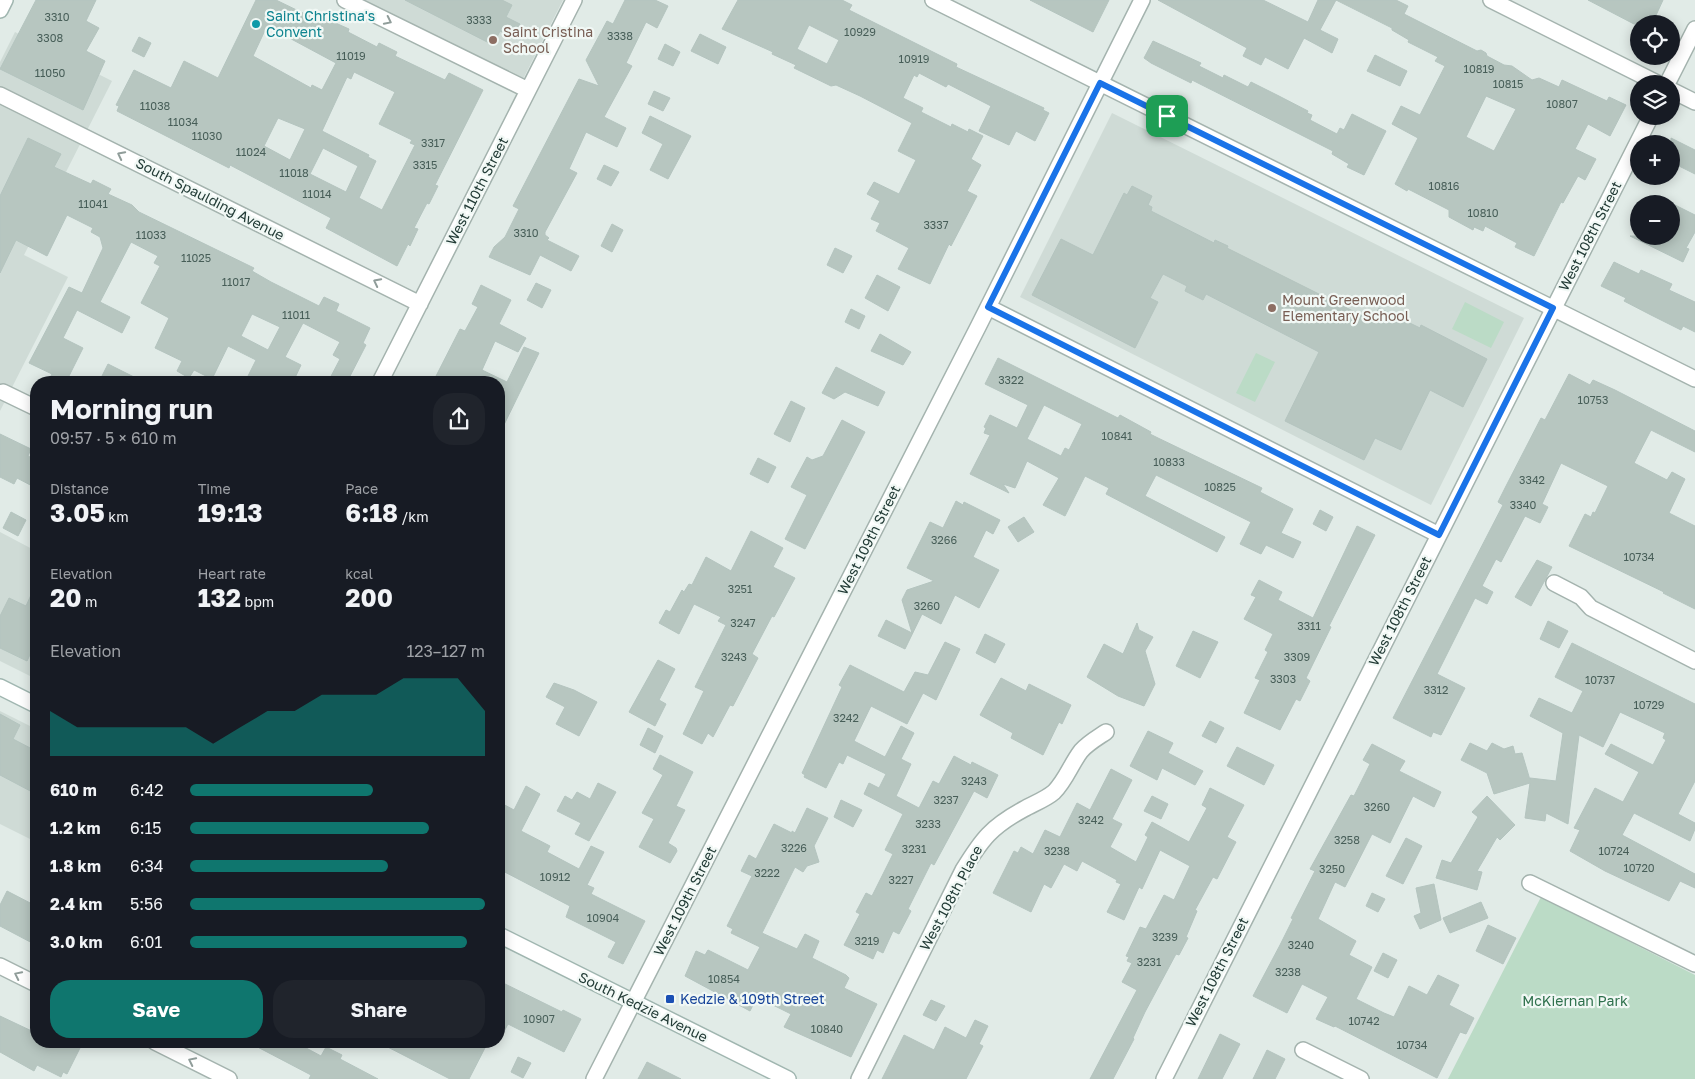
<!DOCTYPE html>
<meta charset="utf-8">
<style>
:root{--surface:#171b24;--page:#20242c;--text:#f1f3f6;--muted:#9ea1a6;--accent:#0f766e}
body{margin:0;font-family:"Golos Text",sans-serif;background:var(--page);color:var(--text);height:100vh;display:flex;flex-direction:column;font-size:19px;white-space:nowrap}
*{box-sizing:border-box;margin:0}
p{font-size:16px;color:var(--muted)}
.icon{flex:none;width:28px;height:28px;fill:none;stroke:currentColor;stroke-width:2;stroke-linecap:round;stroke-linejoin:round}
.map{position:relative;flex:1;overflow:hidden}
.drawer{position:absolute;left:30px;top:376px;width:475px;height:672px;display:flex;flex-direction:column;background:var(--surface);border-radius:20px;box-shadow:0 2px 12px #0003}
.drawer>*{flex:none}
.buttons{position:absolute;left:1630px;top:15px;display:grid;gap:10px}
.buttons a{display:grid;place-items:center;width:50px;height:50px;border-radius:50%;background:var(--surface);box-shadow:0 2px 12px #0003;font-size:25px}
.pin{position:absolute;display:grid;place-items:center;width:42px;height:42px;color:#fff;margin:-21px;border-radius:10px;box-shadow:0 2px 8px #0006}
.round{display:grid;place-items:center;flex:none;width:52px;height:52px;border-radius:20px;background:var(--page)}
.head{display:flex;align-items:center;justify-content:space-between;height:85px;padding:0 20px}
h1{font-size:28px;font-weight:700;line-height:38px}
.stats{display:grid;grid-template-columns:repeat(3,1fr);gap:8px;height:85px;padding:5px 20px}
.stats div{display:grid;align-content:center}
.stats b{font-size:25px;font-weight:700}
.stats small{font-size:14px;font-weight:400}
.stats p{font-size:14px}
.chart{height:140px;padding:10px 20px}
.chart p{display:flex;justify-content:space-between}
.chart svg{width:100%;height:90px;margin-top:5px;fill:var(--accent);opacity:.7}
.button{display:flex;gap:10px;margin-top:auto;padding:10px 20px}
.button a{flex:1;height:58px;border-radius:20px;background:var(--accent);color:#fff;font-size:20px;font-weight:700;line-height:58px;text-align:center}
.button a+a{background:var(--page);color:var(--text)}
ul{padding:0 20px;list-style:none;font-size:16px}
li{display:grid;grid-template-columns:80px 60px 1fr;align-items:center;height:38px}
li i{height:12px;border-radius:6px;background:var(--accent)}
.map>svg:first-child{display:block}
</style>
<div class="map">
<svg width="1695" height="1079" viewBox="0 0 1695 1079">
<rect width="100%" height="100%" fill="#e1ebe7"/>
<!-- built -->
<path fill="#cfdbd6" d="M362,0H563L523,79Z
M15,32L112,81L24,255L68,277L0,411V62Z
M1112,113L1524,318L1431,505L1020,297Z
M0,532L36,551V679L0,661Z
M0,711L36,729V842L0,824Z"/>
<!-- green -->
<path fill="#bbdbc6" d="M1465,302L1504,322L1491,348L1452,329Z
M1256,353L1275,362L1255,402L1236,393Z
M1541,897L1695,975V1079H1448Z"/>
<!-- building -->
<path fill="#b7c6c0" stroke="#b4c4bf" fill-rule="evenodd" d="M36,0H96L86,21L99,28L86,51L105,61L83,110L0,69Z
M256,0H276L309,16L313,13L349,29L348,32L377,47L379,43L397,52L395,56L445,80L449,73L483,90L435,185L438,186L429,204L427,203L414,228L418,229L410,246L408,244L397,266L326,228L331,218L230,165L229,168L117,111L119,106L116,105L134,70L171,88L184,61L218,78ZM267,26L336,63L322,90L312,85L311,88L253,56ZM354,72L395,92L379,124L412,140L410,143L415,145L382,210L359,198L376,161L368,157L369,155L322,131L347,77L351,79ZM278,118L305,129L290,160L264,146ZM323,148L358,166L346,192L310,174Z
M405,0H502L512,5L506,17L520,24L513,37L500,31L493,45Z
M625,0H655L668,6L657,28L646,22L626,63L632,66L604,117L626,128L617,147L586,132L569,169L577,173L545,232V235L549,238L547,240L579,256L571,271L540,255L530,275L489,257L494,247L505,237L519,209L513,206L579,79L599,86L586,60L607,21L613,24Z
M738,0H842L852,5L849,10L957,64L956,67L1044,108L1043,110L1049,113L1035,141L1016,131L1009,145L979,131L991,106L948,84L946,87L919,73L917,77L914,75L903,98L923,108L921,112L951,127L952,124L968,132L969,129L983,136L971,159L981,165L967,191L977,196L951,246L949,244L930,284L898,269L909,248L876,231L880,223L871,219L880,201L867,194L874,182L899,194L916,160L898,151L912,123L860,96L836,85L831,86L794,68L796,65L772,54L773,52L722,29ZM809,25L839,40L827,64L797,49Z
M1030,0H1109L1093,32Z
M1158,0H1263L1308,22L1318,0H1396L1408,6L1404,14L1477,51L1481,50L1486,53L1487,56L1504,65L1512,66L1532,80L1539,78L1559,87L1562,80L1607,101L1609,97L1626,105L1610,136L1588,124L1575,149L1596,159L1585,180L1578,176L1563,203L1561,202L1534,256L1515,247L1517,243L1485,226L1483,231L1474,227L1473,230L1449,217V210L1412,191L1408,189L1407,191L1395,184L1418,138L1392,124L1401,106L1420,115L1445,66L1435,61L1438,57L1408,42L1409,40L1392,30V28L1336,0L1320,30L1338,39L1332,53L1304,38L1288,69L1265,57L1261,65L1243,56L1247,48ZM1486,96L1516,109L1494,151L1466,137Z
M1588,0H1663L1652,24H1634Z
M700,34L726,47L718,64L691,51Z
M139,37L151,43L144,57L132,51Z
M1153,41L1201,63L1199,66L1223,78L1224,75L1248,87L1251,82L1277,95L1308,111L1307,113L1312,115L1310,120L1337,134L1340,128L1344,130L1352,114L1386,131L1364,175L1347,167L1349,164L1332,154L1333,151L1192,80L1191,83L1151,63L1144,58Z
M665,44L680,52L673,66L658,59Z
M1375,55L1407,71L1400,86L1367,71Z
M654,91L670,98L663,111L648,104Z
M650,116L691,136L668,179L650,170L663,144L642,133Z
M28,138L61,154L54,167L91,184L93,180L111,189L108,194L132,205L139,212L254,268L252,271L271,282L319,306L324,297L339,304L336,311L370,328L363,343L366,345L347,382H328L340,359L333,355L340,342L303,323L285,357L301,365L293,382H245L256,360L228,346L212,379L194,370L189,378L177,371L182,361L155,348L169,318L141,303L160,266L154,263L158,256L131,242L100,302L130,317L122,333L77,310L63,338L83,348L66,382H48L52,374L29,363L69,287L82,293L103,248L100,237L91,232L93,228L67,215L47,256L16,240L0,273V196ZM252,314L280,327L268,350L241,336Z
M1671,138L1695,150V174L1671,162Z
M604,165L619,172L611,186L597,179Z
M1132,186L1152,196L1148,205L1152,207L1151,211L1214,243L1215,240L1228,246L1227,248L1369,319L1370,315L1374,317L1379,308L1420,328L1421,325L1487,359L1463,407L1430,390L1401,450L1375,438L1364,460L1285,421L1319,352L1206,294L1203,300L1185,291L1187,286L1163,274L1150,298L1158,302L1135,348L1032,295L1061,239L1093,255L1124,193L1127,195Z
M1671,203L1695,215V232L1686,248L1689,249L1683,262L1630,236H1671Z
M612,224L623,230L612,252L601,246Z
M835,248L852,256L843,273L827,265Z
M1614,262L1639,274L1641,270L1672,284L1669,290L1695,302V332L1683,326L1681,330L1651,315L1624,301L1626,298L1601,286Z
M877,275L900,287L888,311L865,298Z
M536,283L551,290L542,308L527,300Z
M481,285L511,300L499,324L526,338L518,352L495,341L482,370L507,382L524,347L539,353L499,435V382H433L460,329L465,331L478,307L472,304Z
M851,309L865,316L859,329L845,322Z
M880,334L911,352L903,365L871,351Z
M998,358L1118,418L1120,415L1151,432L1150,434L1158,438L1262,488L1260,492L1293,509L1281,533L1301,542L1293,558L1266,545L1261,554L1240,544L1251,522L1156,475L1145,496L1225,537L1217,552L1106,494L1109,488L1085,476L1065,516L1043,505L1059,478L1027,461L1015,488L1003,484L1009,493L970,474L990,435L984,433L986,428L984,427L990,415L1017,428L1028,405L985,384ZM1044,405L1082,424L1069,450L1065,448L1061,456L1027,439Z
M108,364L144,382H99Z
M836,367L885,392L878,406L845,392L834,399L822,393Z
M1569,374L1590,385L1593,380L1615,390L1695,431V452L1651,430L1634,463L1667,480L1672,472L1685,479L1669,513L1695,526V609L1663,593L1664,592L1569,546L1585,514L1591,517L1593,512L1595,513L1608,486L1561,463L1542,504L1548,507L1540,523L1525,516L1501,562L1496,559L1482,586L1493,592L1487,604L1475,598L1437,674L1465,688L1441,735L1433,732L1431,737L1393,718L1503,505L1498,502L1506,486L1541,418L1545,420Z
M791,401L805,408L790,442L774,434Z
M842,420L865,432L805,549L785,539L807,495L791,487L807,457L812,460L823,456Z
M0,434L31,449L28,456L36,460V488L17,478L14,484L0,477Z
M758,458L776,467L768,483L750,474Z
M956,501L963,505L964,502L1000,520L993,534L986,530L973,557L999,570L979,608L955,595L941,624L922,614L905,649L878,636L886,620L912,633L902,600L907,590L934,581L907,568L930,522L943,528Z
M1320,510L1333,517L1326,531L1313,524Z
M11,512L26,520L18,536L3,528Z
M1024,517L1034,532L1018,542L1008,527Z
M1357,526L1375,535L1329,626L1331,627L1306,678L1310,681L1300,701L1296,699L1280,730L1244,713L1260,680L1255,678L1268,652L1265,650L1273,634L1244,619L1256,597L1251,595L1259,580L1282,592L1278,600L1313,618Z
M751,531L783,548L773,567L795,578L774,617L772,616L752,654L758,658L733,706L730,705L713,737L708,733L702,744L683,734L704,691L695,687L726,625L718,621L721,617L694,604L679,634L659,623L666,610L670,612L682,590L684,592L689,584L692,585L706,557L731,571Z
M1537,560L1552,567L1531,606L1515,597Z
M36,584V642L27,661L0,648V616L9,598L26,606Z
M1548,621L1568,631L1559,648L1540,639Z
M1137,623L1139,630L1153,637L1145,651L1155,684L1144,706L1118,696L1087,677L1104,644L1123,654Z
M1193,631L1218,642L1200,678L1176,666Z
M985,634L1005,644L995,663L976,653Z
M945,642L960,649L936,700L923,693L907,724L871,706L854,741L885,757L901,726L914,733L901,759L911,764L896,796L919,808L933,781L939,784L954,756L971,765L972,762L998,775L987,798L974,791L934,865L931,863L908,909L911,911L899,934L893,931L883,953L877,950L873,959L844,945L860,914L856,912L866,893L872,896L893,854L885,850L903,814L864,794L869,783L879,788L886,774L847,755L843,764L839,762L826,788L804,777L805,775L802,773L842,687L839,685L850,665L904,692L915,672L928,675Z
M1572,643L1695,704V781L1678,814L1695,823V829L1690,841L1634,813L1622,835L1695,874V888L1680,881L1669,901L1605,871L1570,851L1580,830L1574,828L1595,788L1623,802L1639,772L1605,754L1611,744L1653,765L1666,740L1663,738L1665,733L1620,712L1603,747L1579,735L1568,824L1546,813L1545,821L1525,818L1530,783L1494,794L1487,773L1461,760L1470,743L1487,751L1492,743L1504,749L1513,746L1515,754L1522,753L1530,780V778L1556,781L1563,733L1530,716L1539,698L1572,713L1583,691L1555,677Z
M658,660L675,669L659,700L666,704L655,726L629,712Z
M1001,678L1026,691L1029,684L1071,705L1062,724L1059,722L1043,755L1011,738L1013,733L980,715Z
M554,683L574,690L597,702L579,736L556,724L565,707L546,697Z
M0,714L20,725L13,739L36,751V794L0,775Z
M1210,721L1224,728L1216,743L1202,736Z
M648,728L663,736L655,753L640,745Z
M1148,731L1173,743L1168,753L1203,771L1195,785L1162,768L1157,780L1130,766Z
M1372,744L1405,761L1399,771L1441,792L1434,807L1413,796L1390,843L1372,834L1345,887L1335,882L1318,919L1356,941L1349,955L1372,967L1356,999L1384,1013L1394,1017L1409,986L1427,995L1438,975L1459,985L1449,1005L1474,1018L1466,1034L1460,1032L1437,1078L1335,1026L1334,1027L1316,1019L1328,997L1302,984L1287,1013L1253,996L1280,945L1293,919L1291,918L1315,871L1310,869L1351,795L1354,796L1370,764L1363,760Z
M1237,747L1274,765L1264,785L1227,766Z
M660,755L693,772L676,806L685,810L668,843L676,848L677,851L670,863L639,847L654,819L642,813L663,775L653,769Z
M1111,769L1132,780L1112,819L1122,824L1110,847L1136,862L1148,837L1145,835L1152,822L1189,842L1207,808L1202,805L1210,788L1244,805L1227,837L1236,842L1217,879L1213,877L1195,910L1197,911L1186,937L1188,938L1179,955L1176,954L1145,1012L1133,1038L1134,1039L1113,1079H1090L1137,990L1122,982L1132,963L1127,961L1129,957L1126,956L1140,927L1146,929L1164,895L1174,900L1190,866L1160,850L1142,889L1139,887L1124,920L1107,912L1121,884L1116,882L1117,880L1082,861L1077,871L1064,864L1051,888L1044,884L1031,912L993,893L1014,851L1018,853L1021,847L1033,854L1045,830L1060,837L1077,803L1090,810Z
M598,783L616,792L589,841L575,834L581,823L557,811L565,796L572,800L577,792L590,799Z
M526,786L540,794L521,831L550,846L547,852L579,869L591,846L604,852L587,885L594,888L591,894L645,921L623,964L608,957L616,942L566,917L570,906L499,869V802L514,810Z
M1152,796L1168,804L1161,819L1144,811Z
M1487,796L1515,825L1500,840L1497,837L1477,871L1482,872L1477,890L1436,878L1442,860L1451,863L1478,817L1472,812Z
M841,800L862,810L853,827L834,817Z
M807,808L828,818L814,846L819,862L807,866L803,872L795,867L762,933L797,949L805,934L819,941L812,958L846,975L849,978L844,988L877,1004L851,1057L784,1027L791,1014L757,997L750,1011L685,976L696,951L705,955L708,950L748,970L760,947L731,933L733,929L727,926L752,876L741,871L749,855L756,859L774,824L792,833V831L795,833Z
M1406,838L1422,846L1403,884L1386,876Z
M1434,884L1441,920L1420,929L1414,916L1421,913L1416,888Z
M7,891L36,906V945L0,926V905Z
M1372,893L1385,899L1378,912L1366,906Z
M1481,902L1488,918L1450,933L1443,918Z
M1488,925L1516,938L1503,964L1476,951Z
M1383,953L1397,960L1388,978L1374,971Z
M499,981L562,1012L563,1010L581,1019L564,1052L508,1024L499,1041Z
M931,1000L945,1006L936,1021L923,1015Z
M0,1016L36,1033V1042H69L80,1048L67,1074L63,1072L61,1077L37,1065L34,1071L0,1052Z
M975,1020L988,1026L979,1044L983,1046L966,1079H882L904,1035L934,1050L945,1027L966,1038Z
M1220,1034L1240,1044L1222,1079H1198Z
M248,1042H295L321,1056L326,1047L342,1055L340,1059L378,1079H309L311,1075Z
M378,1042H488L469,1079H450Z
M1267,1050L1285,1059L1275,1079H1253Z
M518,1057L531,1063L523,1078L511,1072Z
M647,1062L681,1079H638Z"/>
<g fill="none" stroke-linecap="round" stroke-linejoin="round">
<defs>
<path id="street" d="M345,0L528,90
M933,0L1695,379
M1491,0L1659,84
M1667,84L1695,29
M1671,90L1695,102
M0,95L420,304
M988,307L1439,535
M380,382L574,0
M3,392L36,408
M1554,583L1581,597L1591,608L1695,661
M1530,883L1695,964
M0,966L36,984
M155,1042L229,1079
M1303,1050L1361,1079
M594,1079L978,327L1142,0
M859,1079L963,870C982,839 991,827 1024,809C1033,804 1046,799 1054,792C1066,780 1071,764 1081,751C1088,743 1097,738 1106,732
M1164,1079L1651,116"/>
<path id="secondary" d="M0,10L5,0
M0,687L36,705
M499,935L788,1079"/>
</defs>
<!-- street casing -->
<use href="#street" stroke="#a4b3ae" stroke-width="18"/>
<!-- secondary casing -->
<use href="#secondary" stroke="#a0b6b0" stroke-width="18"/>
<!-- street -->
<use href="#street" stroke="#fff" stroke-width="15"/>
<!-- secondary -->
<use href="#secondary" stroke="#fff" stroke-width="15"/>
</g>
<!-- one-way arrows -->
<defs><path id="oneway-chevron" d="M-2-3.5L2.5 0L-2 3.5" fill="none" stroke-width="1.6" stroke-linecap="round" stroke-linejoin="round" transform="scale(1.25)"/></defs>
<g stroke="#909d9a">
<use href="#oneway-chevron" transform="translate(388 21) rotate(26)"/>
<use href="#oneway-chevron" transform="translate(121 155) rotate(-153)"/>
<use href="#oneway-chevron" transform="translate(377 282) rotate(-153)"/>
<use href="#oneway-chevron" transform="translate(18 975) rotate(-154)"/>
<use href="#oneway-chevron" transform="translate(192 1061) rotate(-154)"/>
</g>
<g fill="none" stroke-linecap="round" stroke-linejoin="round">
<defs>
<path id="route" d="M1100,83L1553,308L1439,535L988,307Z"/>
</defs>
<!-- route casing -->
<use href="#route" stroke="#fff" stroke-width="10"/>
<!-- route -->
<use href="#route" stroke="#1a73e8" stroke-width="6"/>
</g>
<!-- markers -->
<circle fill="#0f9aa8" stroke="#f1f8f5" stroke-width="2" cx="256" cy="24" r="5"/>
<g fill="#8d6e63" stroke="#f1f8f5" stroke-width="2">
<circle cx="493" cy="40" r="5"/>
<circle cx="1272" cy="308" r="5"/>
</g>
<rect fill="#1a4fb4" stroke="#f1f8f5" stroke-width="2" x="665" y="994" width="10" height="10" rx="2.5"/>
<g text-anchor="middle" stroke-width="4.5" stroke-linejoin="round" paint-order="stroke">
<!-- number labels -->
<g font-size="11" fill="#475e58">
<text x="57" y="21">3310</text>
<text x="479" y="24">3333</text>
<text x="860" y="36">10929</text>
<text x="620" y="40">3338</text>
<text x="50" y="42">3308</text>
<text x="351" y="60">11019</text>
<text x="914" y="63">10919</text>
<text x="1479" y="73">10819</text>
<text x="50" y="77">11050</text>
<text x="1508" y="88">10815</text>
<text x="1562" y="108">10807</text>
<text x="155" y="110">11038</text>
<text x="183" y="126">11034</text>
<text x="207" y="140">11030</text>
<text x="433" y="147">3317</text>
<text x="251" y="156">11024</text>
<text x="425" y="169">3315</text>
<text x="294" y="177">11018</text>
<text x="1444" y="190">10816</text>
<text x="317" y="198">11014</text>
<text x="93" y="208">11041</text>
<text x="1483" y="217">10810</text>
<text x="936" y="229">3337</text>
<text x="526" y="237">3310</text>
<text x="151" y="239">11033</text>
<text x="196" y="262">11025</text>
<text x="236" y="286">11017</text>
<text x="296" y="319">11011</text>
<text x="1011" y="384">3322</text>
<text x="1593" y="404">10753</text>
<text x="1117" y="440">10841</text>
<text x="1169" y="466">10833</text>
<text x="1532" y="484">3342</text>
<text x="1220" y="491">10825</text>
<text x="1523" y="509">3340</text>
<text x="944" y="544">3266</text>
<text x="1639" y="561">10734</text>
<text x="740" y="593">3251</text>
<text x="927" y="610">3260</text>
<text x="743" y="627">3247</text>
<text x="1309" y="630">3311</text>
<text x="734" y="661">3243</text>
<text x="1297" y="661">3309</text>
<text x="1283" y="683">3303</text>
<text x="1600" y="684">10737</text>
<text x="1436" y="694">3312</text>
<text x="1649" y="709">10729</text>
<text x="846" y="722">3242</text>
<text x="974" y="785">3243</text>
<text x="946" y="804">3237</text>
<text x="1377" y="811">3260</text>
<text x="1091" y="824">3242</text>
<text x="928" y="828">3233</text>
<text x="1347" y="844">3258</text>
<text x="794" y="852">3226</text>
<text x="914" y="853">3231</text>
<text x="1057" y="855">3238</text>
<text x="1614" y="855">10724</text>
<text x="1639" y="872">10720</text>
<text x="1332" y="873">3250</text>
<text x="767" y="877">3222</text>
<text x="555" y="881">10912</text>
<text x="901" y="884">3227</text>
<text x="603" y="922">10904</text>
<text x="1165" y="941">3239</text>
<text x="867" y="945">3219</text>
<text x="1301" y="949">3240</text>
<text x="1149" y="966">3231</text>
<text x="1288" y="976">3238</text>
<text x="724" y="983">10854</text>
<text x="539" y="1023">10907</text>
<text x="1364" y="1025">10742</text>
<text x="827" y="1033">10840</text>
<text x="1412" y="1049">10734</text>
</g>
<!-- culture labels -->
<g font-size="14" fill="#0d838f" stroke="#f1f8f5" text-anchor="start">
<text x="266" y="21">Saint Christina's<tspan x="266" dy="16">Convent</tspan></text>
</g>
<!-- education labels -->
<g font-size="14" fill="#785e54" stroke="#f1f8f5" text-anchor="start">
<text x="503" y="37">Saint Cristina<tspan x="503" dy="16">School</tspan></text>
<text x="1282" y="305">Mount Greenwood<tspan x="1282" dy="16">Elementary School</tspan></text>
</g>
<!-- street labels -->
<g font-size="14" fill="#223b36" stroke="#f1f8f5">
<text transform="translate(477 191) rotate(-63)" y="5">West 110th Street</text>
<text transform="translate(210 199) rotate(27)" y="5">South Spaulding Avenue</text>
<text transform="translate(1590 236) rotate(-63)" y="5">West 108th Street</text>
<text transform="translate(869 540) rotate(-63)" y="5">West 109th Street</text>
<text transform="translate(1400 611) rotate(-63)" y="5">West 108th Street</text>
<text transform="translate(951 898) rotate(-62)" y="5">West 108th Place</text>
<text transform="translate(685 901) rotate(-63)" y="5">West 109th Street</text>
<text transform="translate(1217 972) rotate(-63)" y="5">West 108th Street</text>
<text transform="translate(643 1007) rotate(26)" y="5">South Kedzie Avenue</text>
</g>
<!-- transit labels -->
<g font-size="14" fill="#164399" stroke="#f1f8f5" text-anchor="start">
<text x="680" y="1004">Kedzie &amp; 109th Street</text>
</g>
<!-- park labels -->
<g font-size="14" fill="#2e704c" stroke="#f1f8f5">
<text x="1575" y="1006">McKiernan Park</text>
</g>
</g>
</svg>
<div class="buttons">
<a><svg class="icon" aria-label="locate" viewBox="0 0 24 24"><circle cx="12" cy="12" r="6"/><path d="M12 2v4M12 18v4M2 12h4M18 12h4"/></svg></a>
<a><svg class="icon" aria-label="layers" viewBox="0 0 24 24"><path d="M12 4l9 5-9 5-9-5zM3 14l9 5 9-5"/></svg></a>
<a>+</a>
<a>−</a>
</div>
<div class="pin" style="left:1167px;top:116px;background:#1e9e55"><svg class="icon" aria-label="arrive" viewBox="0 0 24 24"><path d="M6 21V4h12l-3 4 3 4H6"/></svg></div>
<section class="drawer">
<div class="head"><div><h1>Morning run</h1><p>09:57 · 5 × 610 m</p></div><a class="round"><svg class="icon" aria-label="share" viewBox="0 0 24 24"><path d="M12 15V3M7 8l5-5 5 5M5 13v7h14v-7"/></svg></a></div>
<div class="stats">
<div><p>Distance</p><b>3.05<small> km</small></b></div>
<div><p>Time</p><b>19:13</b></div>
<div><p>Pace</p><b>6:18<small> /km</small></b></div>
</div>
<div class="stats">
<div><p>Elevation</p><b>20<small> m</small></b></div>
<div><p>Heart rate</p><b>132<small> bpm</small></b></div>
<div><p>kcal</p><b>200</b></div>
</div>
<div class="chart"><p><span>Elevation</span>123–127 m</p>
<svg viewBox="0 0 160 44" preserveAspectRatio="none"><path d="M0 44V22L10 30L20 30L30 30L40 30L50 30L60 38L70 30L80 22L90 22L100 14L110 14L120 14L130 6L140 6L150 6L160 22V44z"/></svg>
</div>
<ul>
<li><b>610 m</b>6:42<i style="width:62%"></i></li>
<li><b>1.2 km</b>6:15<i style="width:81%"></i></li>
<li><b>1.8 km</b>6:34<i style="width:67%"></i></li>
<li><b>2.4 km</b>5:56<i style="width:100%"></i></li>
<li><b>3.0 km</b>6:01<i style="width:94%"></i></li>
</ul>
<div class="button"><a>Save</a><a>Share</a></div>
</section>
</div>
